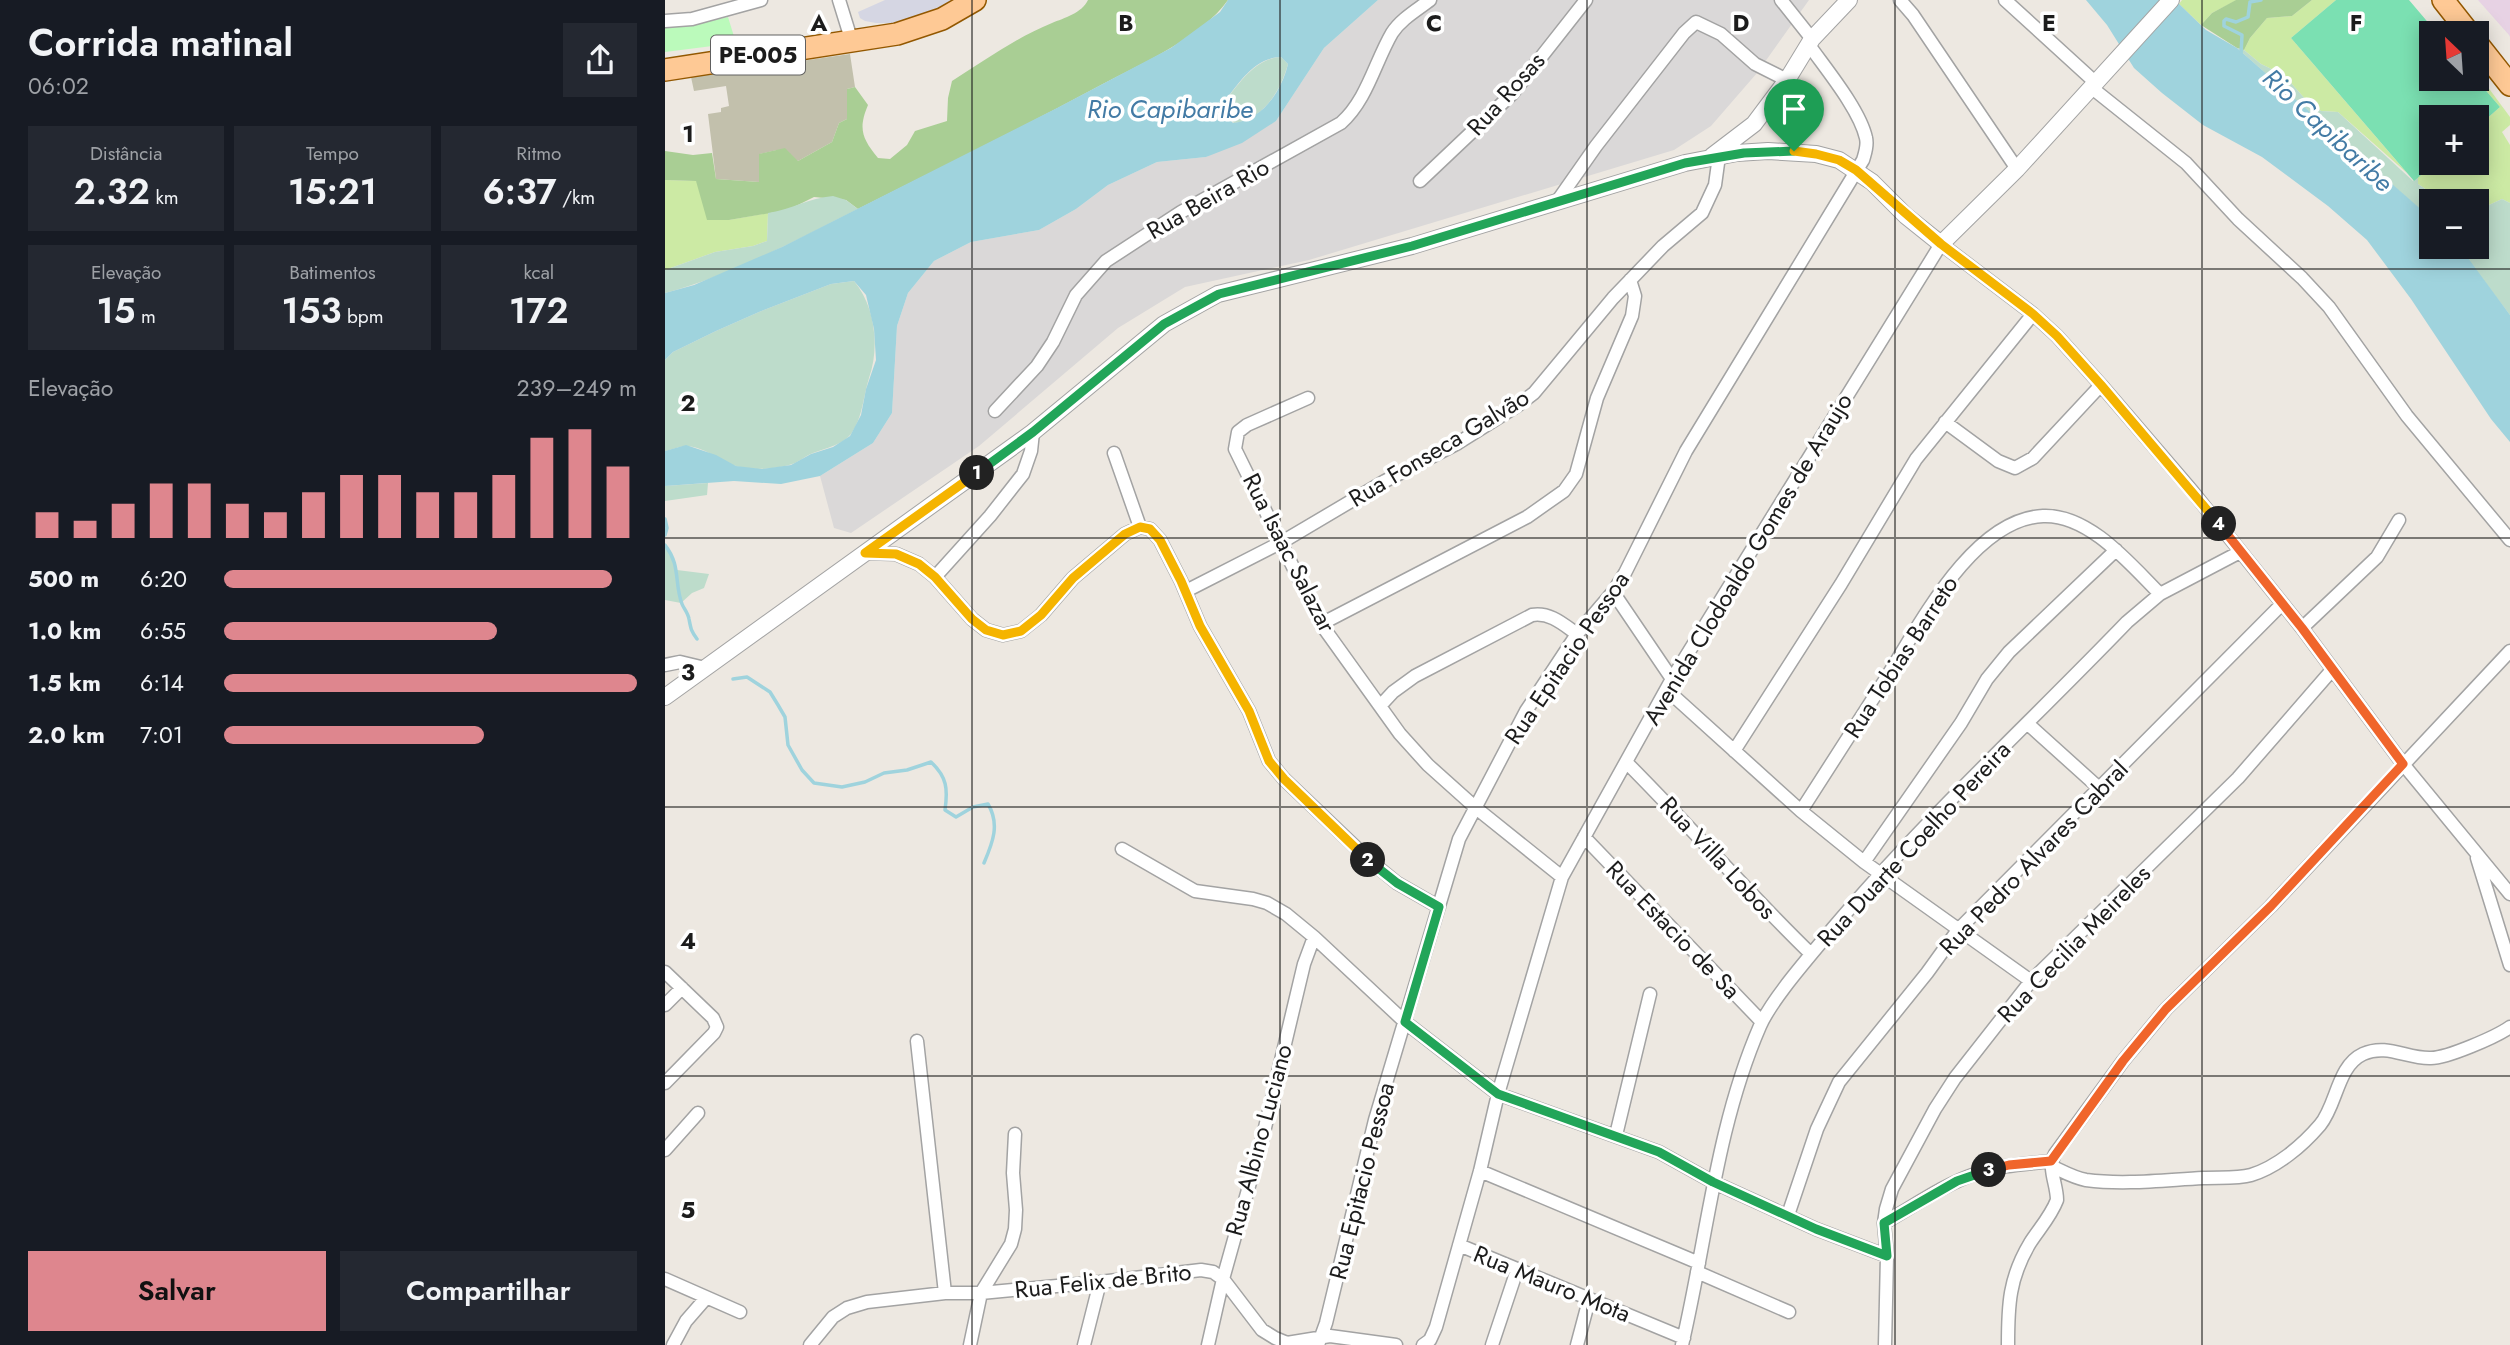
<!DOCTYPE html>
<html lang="pt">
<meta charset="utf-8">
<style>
:root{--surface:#171b24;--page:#242831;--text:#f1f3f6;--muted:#9ea1a6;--accent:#de868e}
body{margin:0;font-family:Jost,sans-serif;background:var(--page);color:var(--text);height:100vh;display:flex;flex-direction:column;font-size:26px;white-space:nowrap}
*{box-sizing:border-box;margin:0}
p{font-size:23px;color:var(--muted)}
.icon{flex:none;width:38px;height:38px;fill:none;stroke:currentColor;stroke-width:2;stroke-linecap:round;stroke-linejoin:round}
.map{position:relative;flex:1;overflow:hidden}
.drawer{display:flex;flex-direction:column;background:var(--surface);width:665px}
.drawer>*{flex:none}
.needle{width:46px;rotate:335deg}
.fabs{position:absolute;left:1754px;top:21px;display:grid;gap:14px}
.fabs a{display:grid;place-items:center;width:70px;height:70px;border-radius:0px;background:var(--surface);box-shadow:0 4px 18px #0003;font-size:35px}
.pin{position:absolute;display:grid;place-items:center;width:60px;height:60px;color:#fff;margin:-72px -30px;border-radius:50% 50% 50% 0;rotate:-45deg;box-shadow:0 0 7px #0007}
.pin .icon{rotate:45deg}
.km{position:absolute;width:35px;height:35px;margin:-18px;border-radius:50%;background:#222;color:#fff;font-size:19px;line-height:35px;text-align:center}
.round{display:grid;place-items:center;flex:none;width:74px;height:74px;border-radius:0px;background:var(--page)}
.summary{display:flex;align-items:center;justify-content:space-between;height:119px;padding:0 28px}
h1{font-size:38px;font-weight:600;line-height:52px}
.metrics{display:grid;grid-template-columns:repeat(3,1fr);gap:10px;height:119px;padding:7px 28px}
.metrics div{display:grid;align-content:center;border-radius:0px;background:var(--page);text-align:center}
.metrics b{font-size:35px;font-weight:600}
.metrics small{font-size:19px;font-weight:400}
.metrics p{font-size:19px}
.chart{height:196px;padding:14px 28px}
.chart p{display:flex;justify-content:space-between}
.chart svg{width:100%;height:126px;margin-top:7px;stroke:var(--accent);stroke-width:6}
.button{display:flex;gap:14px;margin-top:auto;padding:14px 28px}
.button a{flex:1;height:80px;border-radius:0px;background:var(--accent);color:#111;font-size:28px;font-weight:600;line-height:80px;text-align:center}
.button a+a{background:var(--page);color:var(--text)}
ul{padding:0 28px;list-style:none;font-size:23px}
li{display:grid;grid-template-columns:112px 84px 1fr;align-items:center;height:52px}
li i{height:18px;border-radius:9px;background:var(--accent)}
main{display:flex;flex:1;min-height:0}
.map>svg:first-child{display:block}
</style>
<main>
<section class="drawer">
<div class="summary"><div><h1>Corrida matinal</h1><p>06:02</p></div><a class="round"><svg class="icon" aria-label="share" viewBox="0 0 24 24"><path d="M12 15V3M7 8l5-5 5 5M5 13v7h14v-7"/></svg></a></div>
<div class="metrics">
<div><p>Distância</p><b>2.32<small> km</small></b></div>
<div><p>Tempo</p><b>15:21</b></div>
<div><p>Ritmo</p><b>6:37<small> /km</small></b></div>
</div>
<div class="metrics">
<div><p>Elevação</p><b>15<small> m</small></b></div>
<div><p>Batimentos</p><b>153<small> bpm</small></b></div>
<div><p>kcal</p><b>172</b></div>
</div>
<div class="chart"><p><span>Elevação</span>239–249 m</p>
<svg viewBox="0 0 160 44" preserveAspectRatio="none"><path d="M5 44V35M15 44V38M25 44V32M35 44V25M45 44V25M55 44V32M65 44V35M75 44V28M85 44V22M95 44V22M105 44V28M115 44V28M125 44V22M135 44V9M145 44V6M155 44V19"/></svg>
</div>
<ul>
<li><b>500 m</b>6:20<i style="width:94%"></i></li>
<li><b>1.0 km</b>6:55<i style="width:66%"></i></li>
<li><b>1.5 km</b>6:14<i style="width:100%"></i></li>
<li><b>2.0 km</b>7:01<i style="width:63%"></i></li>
</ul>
<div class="button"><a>Salvar</a><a>Compartilhar</a></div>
</section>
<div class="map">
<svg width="1845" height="1345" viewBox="0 0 1845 1345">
<rect width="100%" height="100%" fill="#ede8e1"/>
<!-- residential -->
<path fill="#dad8d8" d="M713,0H1144L1092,73L1046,126L1009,150L644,260L520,287L453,328L314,446L186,533L169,528L155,476L208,443L227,413L232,326L243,293L269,261L306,242L374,230L411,209L443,185L492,162L541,157L611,121L659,48Z"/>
<!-- industrial -->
<path fill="#e7d2e4" d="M1813,0H1845V37L1844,35Z"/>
<!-- construction -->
<path fill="#c2c0ac" d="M185,54L190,87L182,89V119L174,123L167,142L133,161L112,150L95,154L94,182L51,179L43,114L56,112V108L64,106L61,86L29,91L26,77Z"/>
<!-- grass -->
<path fill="#cceaa4" d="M1517,0H1572L1547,13L1536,25L1514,4Z
M1647,0H1671L1626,38L1742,173L1673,112L1656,111L1641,100L1619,75L1596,64L1579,50L1585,38L1602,18L1627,16Z
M1811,71L1845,117V125L1837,132L1845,145V203L1837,199L1811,211V201H1778L1753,184V177L1770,163H1811V128L1835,107L1811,79Z
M0,180L31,181L64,220L103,213L102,241L88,246L50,252L0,270Z"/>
<!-- forest -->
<path fill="#a9ce94" d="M423,0H563C537,37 476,64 436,85C356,128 274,168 193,209L181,200L149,197L123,210L64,220H42L31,181L0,180V151L28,155L47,153L51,179L94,182V154L120,148L133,161L167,142L174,123L182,119V89L190,87L203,105C193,129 197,138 213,158L225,159L242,145L250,131L282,121L283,98L287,81C319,61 352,37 387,23C399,18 417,13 423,0Z
M1571,0H1647L1627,16L1602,18L1585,38L1579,50L1572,48L1536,25L1547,13Z"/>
<!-- wetland -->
<path fill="#bddccb" d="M1572,48L1579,50L1596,64L1619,75L1641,100L1656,111L1673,112L1748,181L1753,177V184L1778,201H1766V219Z
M616,57L623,64C616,90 598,120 569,123L560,114L557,104C575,84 588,59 616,57Z
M168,196L181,200L193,209C131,240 68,275 0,293V270L50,252L88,246L102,241L103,213C128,209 143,198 168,196Z
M1837,199L1845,203V315L1793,247H1811V211Z
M189,281C210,306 215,347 204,378C198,397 198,417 186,434C177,445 161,448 148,453C140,456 133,463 124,465C109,469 86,471 71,466C55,461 38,446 21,446C15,446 6,450 0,451V360L8,352L51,331L94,312L166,284Z
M43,483L42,495L0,501V486Z
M0,545L6,553L12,570L44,574L39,588L27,593L16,603L0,600Z"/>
<!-- park -->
<path fill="#bbfabb" d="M63,17L71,43L0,52V27L28,25Z"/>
<!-- pitch -->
<path fill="#7be0b2" d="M1671,0H1744L1772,33H1766V79H1811L1835,107L1811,128V117H1766V163H1770L1749,181L1626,38Z"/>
<!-- plaza -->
<path fill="#d5d6e3" d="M220,0H294L261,14L229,23H211L200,21L195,18L193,12Z"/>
<!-- water -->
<path fill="#9fd3dd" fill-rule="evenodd" d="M563,0H713L659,48L611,121L577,143L541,157L492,162L443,185L411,209L374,230L306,242L269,261L243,293L232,326L227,413L208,443L155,476L116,484L69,481L0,486V451L21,445L51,455L71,466L97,469L126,465L146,454L168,447L185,436L196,415L201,389L211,360L209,329L201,295L189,281L166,284L94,312L51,331L8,352L0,360V293L29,285L117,247L392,108L506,48L555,12ZM616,57L623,64C617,90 597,121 568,123L560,114L557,104C574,84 588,58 616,57Z
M1421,0H1510L1541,30L1572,48L1759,212L1766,219V247H1793L1800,254L1845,315V442L1826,419L1746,299L1702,240L1663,206L1597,157L1538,125L1497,93L1469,68L1442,25Z"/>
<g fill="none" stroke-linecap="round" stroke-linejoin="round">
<!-- stream -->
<path stroke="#9fd3dd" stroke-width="3.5" d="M1576,55L1577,35L1559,26V21L1561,19L1571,22L1583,17L1585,2L1596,0
M0,519L2,528L0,535
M0,545C16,565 9,583 17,604C19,609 23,613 24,619C26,629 26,631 32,639
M68,679L82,677L105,692L113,705L120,717L123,745L137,770L149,783L177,787L200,782L219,773L242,770L266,762C282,777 283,789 280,810L291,817L308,807L323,804C335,824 328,842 319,863"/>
<defs>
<path id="minor" d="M174,0L187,42
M1116,0L1147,39
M1235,0L1248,15L1352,169
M1340,0L1431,83
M0,21L27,19L96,0
M1427,88L1521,163L1573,219L1637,278L1664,307L1742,416L1845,540
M755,181L847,94L921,0
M891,203L931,146L1019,33L1031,22L1056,34L1090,64L1122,80
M643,398L582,425L573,432L570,449L656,624L735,734L763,765L811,808L897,877
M330,411L372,366L388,342L411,295L441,261L516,212L676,123C702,100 710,62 727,33C736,19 752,10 765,0
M1280,422L1333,461L1350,468L1368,458L1436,385
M449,453L475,527
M200,553L231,554L254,564L270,577L307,619L321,630L338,635L356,631L376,615L408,578L460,534L475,527L485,529L495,540L516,581L535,626L584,711L604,761L619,779L704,860L732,883L774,907
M270,577L325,516L358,474L366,451L368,432
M521,591L617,542L720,481L793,443L852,406L869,393L948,298L998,246L1037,213L1050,185L1054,156
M948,592L1007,679
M656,624L862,517L899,491L911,474L932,398L967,316L970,296L965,280
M1637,628L1712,557L1734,520
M0,665L15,662L40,668
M1002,690L1136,811L1199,862L1366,981
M715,706L728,692L750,676L867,615C885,612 898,624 912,634
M1363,724L1434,788
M1069,751L1176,584L1251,459L1368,314
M961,762C1024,825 1082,892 1146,954
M1136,811C1164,767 1192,724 1220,680C1253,628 1307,519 1378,516C1424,514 1465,564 1495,594
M919,837L1097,1022
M457,849L530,891L588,899L602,903L621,914L649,937L740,1022L833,1094L994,1152L1048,1182L1151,1229L1222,1256
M1812,858L1845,965
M1199,862L1296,723L1322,679L1344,652L1451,550
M0,972L48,1018L52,1027L49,1033L0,1083
M0,1005L17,988
M252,1041L280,1293
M951,1135L985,994
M0,1150L33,1113
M1386,1166C1397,1171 1409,1178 1421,1180C1459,1185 1499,1180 1538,1178C1553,1177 1572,1179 1586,1175C1612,1167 1637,1146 1655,1125C1672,1105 1672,1066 1698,1054C1722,1043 1742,1059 1766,1058C1782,1058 1831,1037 1845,1027
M815,1171L1034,1263
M1123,1215L1152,1129L1174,1082L1262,973L1293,930L1617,604
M1219,1223C1249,1206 1278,1185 1310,1174C1335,1165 1361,1164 1386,1161
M794,1245L1019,1338
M1032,1272L1124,1312
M0,1279L75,1312
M8,1345L21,1321L41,1298
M145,1345L168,1317L182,1308L202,1302L280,1293H316L435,1282L536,1270L548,1272L558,1279L597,1330L610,1338L622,1343L665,1336L731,1345
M305,1345L316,1293L346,1244L350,1229L351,1210L348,1173L350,1134
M419,1345L435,1282
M543,1345L558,1279L598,1136L639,964L649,937
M653,1345L661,1323L710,1120L794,839L861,711L912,634L948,592L960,573L1021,451L1198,160C1200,153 1203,146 1201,138C1195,110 1161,69 1144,45
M758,1345L765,1340L771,1327L815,1171L833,1094L897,877L1007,679L1276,244L1368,314L1392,336L1436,385L1527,491L1637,628L1738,764L1845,894
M827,1345L852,1270
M912,1345L924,1300
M1017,1345C1042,1239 1051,1127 1095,1026C1108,997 1147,954 1168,928C1259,820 1364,724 1462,622L1495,594L1575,552
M1220,1345L1222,1256L1219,1223L1221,1209L1227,1189L1270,1109L1290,1078L1366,981L1573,778L1667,670
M1343,1345C1343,1305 1344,1278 1365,1243C1374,1229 1386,1216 1392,1200C1392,1184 1382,1168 1390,1154L1458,1061L1501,1009L1606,906L1845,651"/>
<path id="tertiary" d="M1047,156L1089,124L1122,80L1147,39L1184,0
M0,697L368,432L499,324L553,294L747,246L1020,163L1072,153L1103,151L1151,154L1174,160L1207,182L1241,216L1276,244L1352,169L1506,0"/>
<path id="primary" d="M1778,0L1804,33
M1811,42L1845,85
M0,70L232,34L277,19L310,0"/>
</defs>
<!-- minor casing -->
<use href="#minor" stroke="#a3a3a3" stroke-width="15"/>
<!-- tertiary casing -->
<use href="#tertiary" stroke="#a3a3a3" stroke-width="18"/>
<!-- primary casing -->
<use href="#primary" stroke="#935800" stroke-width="24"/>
<!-- minor -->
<use href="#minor" stroke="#fff" stroke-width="12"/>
<!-- tertiary -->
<use href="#tertiary" stroke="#fff" stroke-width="16"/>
<!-- primary -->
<use href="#primary" stroke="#fec995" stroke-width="21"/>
</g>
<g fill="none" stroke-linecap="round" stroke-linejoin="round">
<defs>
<path id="split-1" d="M312,473L368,432L499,324L554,294L747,246L1020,163L1079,153L1129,151"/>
<path id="split-2" d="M312,473L200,553L231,554L254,564L270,577L307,619L321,630L338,635L356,631L376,615L408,578L460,534L475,527L485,529L495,540L516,581L535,626L584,711L604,761L619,779L703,860"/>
<path id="split-3" d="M703,860L732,883L774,907L740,1022L833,1094L994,1152L1048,1182L1151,1229L1222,1256L1219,1223L1292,1181L1324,1170"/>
<path id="split-4" d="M1324,1170L1344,1165L1386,1161L1458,1061L1501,1009L1606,906L1738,764L1637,628L1554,524"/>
<path id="split-5" d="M1129,151L1151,154L1174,160L1191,170L1276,244L1368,314L1392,336L1436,385L1554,524"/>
</defs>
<!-- split-1 casing -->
<use href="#split-1" stroke="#fff" stroke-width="14"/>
<!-- split-2 casing -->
<use href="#split-2" stroke="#fff" stroke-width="14"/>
<!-- split-3 casing -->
<use href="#split-3" stroke="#fff" stroke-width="14"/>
<!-- split-4 casing -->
<use href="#split-4" stroke="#fff" stroke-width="14"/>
<!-- split-5 casing -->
<use href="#split-5" stroke="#fff" stroke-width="14"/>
<!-- split-1 -->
<use href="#split-1" stroke="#22a559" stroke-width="9"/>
<!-- split-2 -->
<use href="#split-2" stroke="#f5b400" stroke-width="9"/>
<!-- split-3 -->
<use href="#split-3" stroke="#22a559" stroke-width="9"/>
<!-- split-4 -->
<use href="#split-4" stroke="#f0652b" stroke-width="9"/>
<!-- split-5 -->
<use href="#split-5" stroke="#f5b400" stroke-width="9"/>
</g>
<!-- grid -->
<path fill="none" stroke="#1c1c1c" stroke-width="2" stroke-opacity="0.55" d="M307,0V1345M615,0V1345M922,0V1345M1230,0V1345M1537,0V1345M0,269H1845M0,538H1845M0,807H1845M0,1076H1845"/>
<g text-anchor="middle" stroke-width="7" stroke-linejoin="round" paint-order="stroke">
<!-- shield labels -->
<rect fill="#fff" stroke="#606060" stroke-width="2" x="46" y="35.5" width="94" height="39" rx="5"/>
<g font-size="23" font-weight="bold" fill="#1c1c1c">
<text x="93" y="63">PE-005</text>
</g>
<!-- street labels -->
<g font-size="24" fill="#1c1c1c" stroke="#fff">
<text transform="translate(841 94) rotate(-48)" y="8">Rua Rosas</text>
<text transform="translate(543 199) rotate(-30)" y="8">Rua Beira Rio</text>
<text transform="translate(774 448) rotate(-31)" y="8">Rua Fonseca Galvão</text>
<text transform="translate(624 553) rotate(63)" y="8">Rua Isaac Salazar</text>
<text transform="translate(1083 559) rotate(-59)" y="8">Avenida Clodoaldo Gomes de Araujo</text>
<text transform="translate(1236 657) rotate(-57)" y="8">Rua Tobias Barreto</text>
<text transform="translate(902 658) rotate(-56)" y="8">Rua Epitacio Pessoa</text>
<text transform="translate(1249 844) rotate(-47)" y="8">Rua Duarte Coelho Pereira</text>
<text transform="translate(1053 858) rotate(47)" y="8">Rua Villa Lobos</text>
<text transform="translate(1369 858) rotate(-46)" y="8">Rua Pedro Alvares Cabral</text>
<text transform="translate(1008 930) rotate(46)" y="8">Rua Estacio de Sa</text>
<text transform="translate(1409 944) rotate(-46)" y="8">Rua Cecilia Meireles</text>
<text transform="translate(594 1140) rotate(-75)" y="8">Rua Albino Luciano</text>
<text transform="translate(697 1181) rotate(-76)" y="8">Rua Epitacio Pessoa</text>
<text transform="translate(438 1281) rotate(-6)" y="8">Rua Felix de Brito</text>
<text transform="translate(887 1284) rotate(22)" y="8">Rua Mauro Mota</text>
</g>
<!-- water labels -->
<g font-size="26" font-style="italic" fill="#437ba5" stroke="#fff">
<text x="505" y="118">Rio Capibaribe</text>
<text transform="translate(1663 130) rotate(43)" y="9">Rio Capibaribe</text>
</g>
</g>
<g font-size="23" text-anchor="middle" font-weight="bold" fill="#1c1c1c" stroke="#fff" stroke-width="7" stroke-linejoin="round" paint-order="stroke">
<text x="154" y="31">A</text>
<text x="461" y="31">B</text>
<text x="769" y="31">C</text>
<text x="1076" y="31">D</text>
<text x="1384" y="31">E</text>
<text x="1691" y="31">F</text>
<text x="23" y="142">1</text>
<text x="23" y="411">2</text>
<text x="23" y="680">3</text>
<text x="23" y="949">4</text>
<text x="23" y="1218">5</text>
</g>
</svg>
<div class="fabs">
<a><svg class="needle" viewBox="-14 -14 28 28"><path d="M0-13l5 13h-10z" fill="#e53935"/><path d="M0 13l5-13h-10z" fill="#9ea1a6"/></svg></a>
<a>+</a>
<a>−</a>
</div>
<div class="pin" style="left:1129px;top:151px;background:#1e9e55"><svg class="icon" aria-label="arrive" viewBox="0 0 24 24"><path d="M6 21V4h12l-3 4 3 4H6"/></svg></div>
<b class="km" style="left:312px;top:473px">1</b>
<b class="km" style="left:703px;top:860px">2</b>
<b class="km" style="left:1324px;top:1170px">3</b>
<b class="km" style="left:1554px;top:524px">4</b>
</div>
</main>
